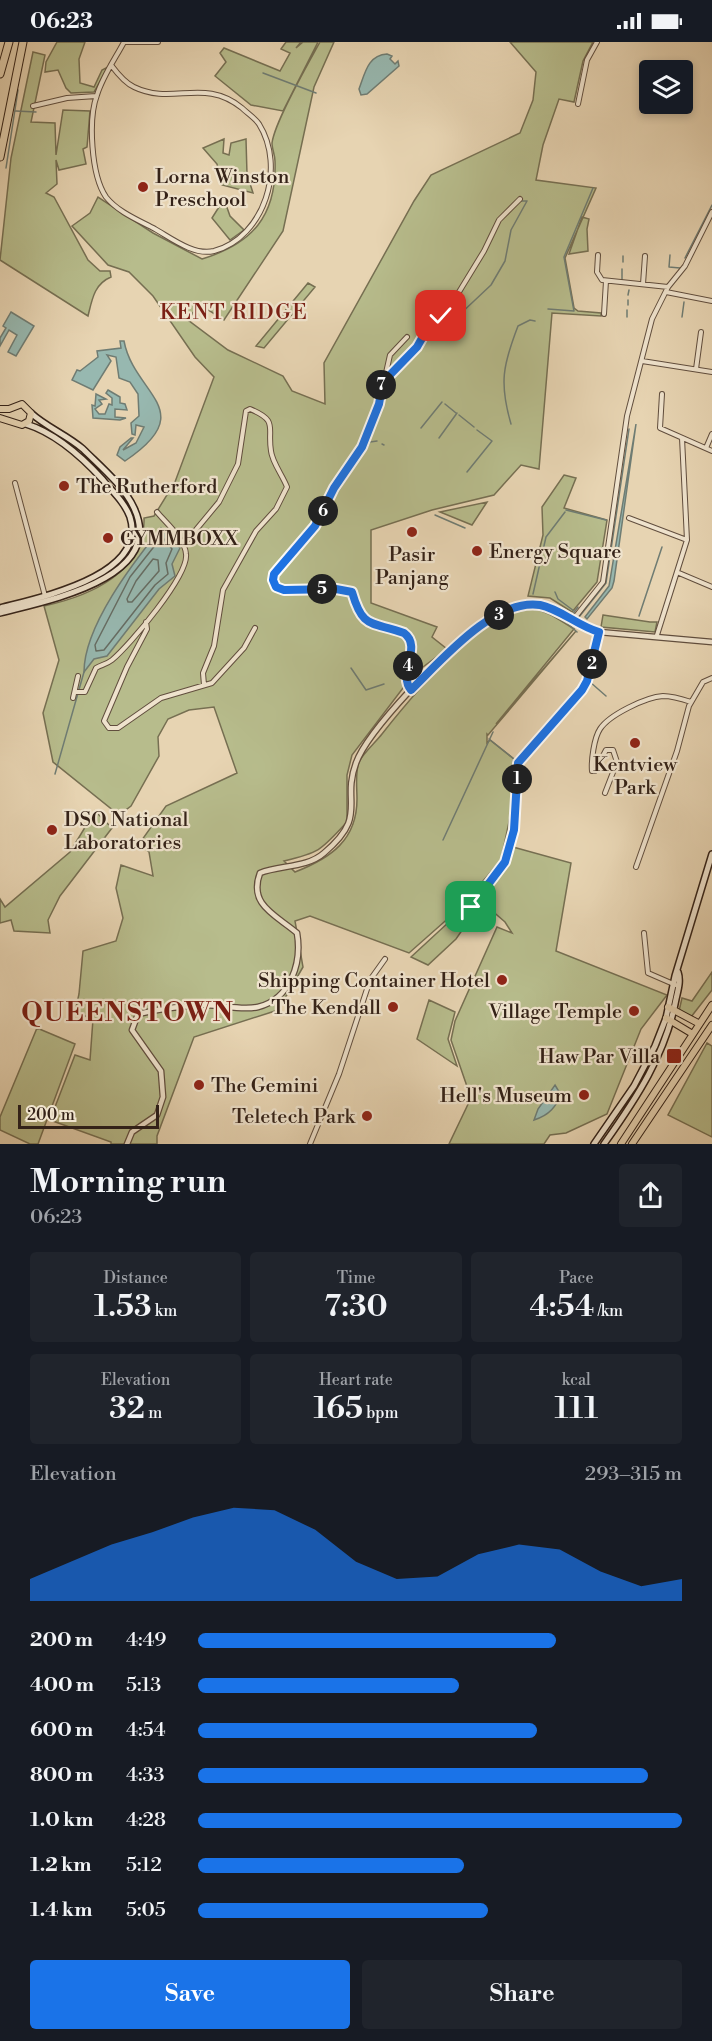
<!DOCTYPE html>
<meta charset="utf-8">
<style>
:root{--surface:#171b24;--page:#20242c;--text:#f1f3f6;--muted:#9ea1a6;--accent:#1a73e8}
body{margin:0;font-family:"Libre Bodoni",serif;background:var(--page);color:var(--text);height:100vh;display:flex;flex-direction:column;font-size:22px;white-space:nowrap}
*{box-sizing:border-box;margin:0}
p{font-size:20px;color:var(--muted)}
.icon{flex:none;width:33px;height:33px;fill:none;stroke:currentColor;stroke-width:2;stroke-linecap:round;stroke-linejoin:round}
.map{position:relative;height:1102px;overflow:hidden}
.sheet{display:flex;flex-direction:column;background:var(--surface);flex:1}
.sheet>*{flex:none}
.controls{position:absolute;left:639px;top:18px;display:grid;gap:12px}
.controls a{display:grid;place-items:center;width:54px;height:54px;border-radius:6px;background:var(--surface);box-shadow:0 3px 9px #0003;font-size:30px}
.scale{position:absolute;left:18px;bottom:15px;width:141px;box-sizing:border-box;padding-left:6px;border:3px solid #342218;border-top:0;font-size:16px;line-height:21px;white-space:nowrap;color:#342218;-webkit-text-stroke:4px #efe3cd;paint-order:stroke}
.pin{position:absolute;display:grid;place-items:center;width:51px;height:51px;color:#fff;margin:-26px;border-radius:12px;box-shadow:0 3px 9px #0006}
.km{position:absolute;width:30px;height:30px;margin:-15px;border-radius:50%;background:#222;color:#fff;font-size:16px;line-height:30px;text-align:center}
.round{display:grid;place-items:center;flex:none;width:63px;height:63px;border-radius:6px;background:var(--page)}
.summary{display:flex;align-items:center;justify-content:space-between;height:102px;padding:0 30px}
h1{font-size:33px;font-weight:600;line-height:45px}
.stats{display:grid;grid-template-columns:repeat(3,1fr);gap:9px;height:102px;padding:6px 30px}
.stats div{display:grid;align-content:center;border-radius:6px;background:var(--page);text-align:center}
.stats b{font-size:30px;font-weight:600}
.stats small{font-size:16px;font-weight:400}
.stats p{font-size:16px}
.chart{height:168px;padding:12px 30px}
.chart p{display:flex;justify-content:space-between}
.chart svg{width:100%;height:108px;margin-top:6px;fill:var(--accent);opacity:.7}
.cta{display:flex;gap:12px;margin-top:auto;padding:12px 30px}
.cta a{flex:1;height:69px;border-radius:6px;background:var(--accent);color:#fff;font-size:24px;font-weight:600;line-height:69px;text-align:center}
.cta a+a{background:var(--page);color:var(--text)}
ul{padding:0 30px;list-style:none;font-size:20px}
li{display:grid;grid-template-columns:96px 72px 1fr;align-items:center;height:45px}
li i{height:15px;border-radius:8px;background:var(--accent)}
.status{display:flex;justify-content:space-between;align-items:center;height:42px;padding:0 30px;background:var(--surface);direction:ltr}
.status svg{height:16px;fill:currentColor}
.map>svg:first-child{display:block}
</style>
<div class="status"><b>06:23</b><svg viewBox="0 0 49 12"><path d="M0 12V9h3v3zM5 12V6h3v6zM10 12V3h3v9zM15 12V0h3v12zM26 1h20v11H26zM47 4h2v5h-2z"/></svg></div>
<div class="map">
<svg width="712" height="1102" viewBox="0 0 712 1102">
<rect width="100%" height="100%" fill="#e7d4b2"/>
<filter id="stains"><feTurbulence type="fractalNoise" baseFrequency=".00333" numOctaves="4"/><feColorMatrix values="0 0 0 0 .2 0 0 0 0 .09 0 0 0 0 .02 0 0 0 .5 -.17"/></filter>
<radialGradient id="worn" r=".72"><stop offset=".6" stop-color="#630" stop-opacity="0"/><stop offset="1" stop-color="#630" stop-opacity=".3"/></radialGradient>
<!-- green -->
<path fill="#b7bc8c" stroke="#766f52" stroke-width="1.5" d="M57,0H85L79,17L80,41L94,45L102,28L108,25L94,50L71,51L66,46L58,28L45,30L46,20Z
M286,0H301L296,6L303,0H318L283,69L251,63L215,34L226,20L220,11L224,6L280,29L290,11L281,7Z
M320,0H334L314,45L283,189L224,278L199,262L188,278L228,308L283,334L292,349L325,362L324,321L414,159L431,133L520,91L533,58L536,30L510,0H593L583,19L574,60L559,57L543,103L536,138L596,146L565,216L574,266L578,269L601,271V274L552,271L539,427L521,423L494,453L432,468L371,488V561L437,585L432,595L447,607L423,625L403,646L352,713L347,733V780C321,808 321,810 284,819L295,830C331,816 357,798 357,757C357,746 355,730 359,720C363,711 375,701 382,692C412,654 479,572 529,567C544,566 561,579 574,587L496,682L576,589L488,693L487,692V701L490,698L514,717L512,725L513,761L501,818L461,865L409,911L310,874L295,879L303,925L278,968L194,995L157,1094V1102H111V1100L50,1078L75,1013L90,1018L93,977L75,970L79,952L83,909L116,899L123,876L116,846L121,823L153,834L149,810L139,802L166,764L237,731L214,665L189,668L168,677L158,695L159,714L131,764L119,773L53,720L43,671L59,618L44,564C90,554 146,530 144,476L154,474L175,440L214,335L195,315L153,254L129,230L108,223L72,184L90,171L98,155L153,191L202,217C252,202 277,174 275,119C275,113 272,107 272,101C275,79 308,22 320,0Z
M33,10L45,13L31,80L55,81L56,113L63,68L90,69L87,105L83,107L86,122L59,128L56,118L57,142L46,151L54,155L88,218L100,229H110L111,235C94,242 92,258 88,274L0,218L11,116Z
M224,97L223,111L229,113L231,101L246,97L247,132L253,151L222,143L217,122L203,106Z
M224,157L230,174L244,188L230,198L212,176Z
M582,175L589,177L587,187L588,209L569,212Z
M308,241L315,245L264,306L256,304Z
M564,433L576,436L564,466L607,478L597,540L572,570L550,556L528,554L543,493L542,465Z
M487,460L472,483L440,470Z
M603,573L650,580H657L655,590L601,585Z
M95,769L112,786L60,854L48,878L50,891L14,889L11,878L0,881V857L5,865L70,810Z
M513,805L571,821L556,909L667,953L641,987L607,1072L566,1091L550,1093L544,1102H449L471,1056L451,998L455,979L497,885L512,891L505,880L482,860L508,821Z
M463,867L474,871L456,897L428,923L411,915Z
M712,930V948L691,975L679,969L682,956L692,959Z
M429,958L455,970L448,997L457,1024L417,997Z
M37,986L75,1002L38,1102H30L0,1088V1075Z
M707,1001L712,1004V1095L668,1073Z"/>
<!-- water -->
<path fill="#97b8b0" stroke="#6f7c73" stroke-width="1.5" d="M387,12L392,14L390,17L395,22L398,19L399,24L367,52L361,53L359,47C365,31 368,13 387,12Z
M11,270L34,284L16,314L8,310L17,293L9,288L0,304V296L6,286L3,284Z
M120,299H124C134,353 201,368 125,419L117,413L120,405L131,396H133L123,408L136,401L144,385L136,383L135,393L132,392L131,381L139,374L138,352L130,340L119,336L116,315L107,313L111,319L93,348L72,338L77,328L80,329L98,315L97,309L121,306Z
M108,348L120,355V361L125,362L127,368L115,367V375L126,376L120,378L93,376L92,363L95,364L96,352L106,357L99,358L102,362L95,367L99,372H105L109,362L112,363V356L106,351Z
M636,382L614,539L612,546L587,577L585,575L609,544Z
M161,486L180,506L172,522L175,534L159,547L107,614L94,617L84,630C84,584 133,521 161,486Z
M555,1043L561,1053C556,1064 550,1073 534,1078L538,1067Z"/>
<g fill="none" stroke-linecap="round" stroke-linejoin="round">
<!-- shore -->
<path stroke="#666d64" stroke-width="1.5" d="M160,497H164L172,507L166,521L168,532L155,543L104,608L96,609L95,603L130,535Z
M153,517L158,518L159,529L132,560H128L127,557L136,539Z"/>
<!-- stream -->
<path stroke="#6f7c73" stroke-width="1.5" d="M263,31L316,51
M16,69L36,70
M6,126L18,48
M670,213L669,225L680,226
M685,216L712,163
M623,220V214
M622,238V227
M628,253L629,248
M628,263V258
M548,267L574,269L564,215L593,146
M450,269L457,275L491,243L505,219L511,188L527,159H520
M627,275V268
M682,275L684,260
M445,362L456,371
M459,373L474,385
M511,382C499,341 503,323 518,284L530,278L535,279
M421,386L442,360
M439,396L457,371
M382,402L384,403
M467,430L492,399L477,388
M332,459L370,400L377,399
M566,468L606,478
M435,473L465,486
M555,550L558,557L574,569
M533,552L546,495L565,470
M547,569L565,580
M572,573L578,565
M639,574L662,505
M579,575L606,541L629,387
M566,580L577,590
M587,583L599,585
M351,626L366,648L384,642
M590,640L606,654
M489,697L514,717
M55,732L84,630
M443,798L493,690"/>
<defs>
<path id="minor" d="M124,0H158
M111,23C117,31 125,41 134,45C173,64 204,35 242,66C247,71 255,76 259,82C286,125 265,195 214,209C194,214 171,196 155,187C138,178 118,170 106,155C91,133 88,77 97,53C103,34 115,17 124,0
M578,62L587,18L597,0
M33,64L67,56L96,54
M598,213L597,230L602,238L668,245
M643,242L645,214
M666,250L712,259
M604,272L606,239
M407,295L390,313L379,362L362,405L334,446L315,484L274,532L276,545C295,554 329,545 352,550C363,588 371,579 404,590C422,606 397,631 411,648
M642,319L712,330
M696,327L701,290
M383,340L417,305L429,283L448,268L484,209L499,178L520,157
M662,352L660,386L712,409
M706,406L712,392
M15,441L45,554
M629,476L687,498
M185,501L219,460L238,422L246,369L250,367C279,379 267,385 271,409C272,420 283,434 287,445L276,467L256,489L223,548L214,604L203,631L204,643
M679,531L712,545
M572,579L603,540L627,374L652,277L668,245L685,224L712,170
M146,580L147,587L127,625L104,679L109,686H118L161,656L212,641L244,606L255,586
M657,593L687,498L682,396
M75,650H85L96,626C101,623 107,622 112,618C130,603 189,533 186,512C185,497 166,481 157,470
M73,656L78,634
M592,729C591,719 594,696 600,687C609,673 646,655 663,654C672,654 682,657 691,660
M592,729H595L606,708H613L617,720L605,751
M636,825L677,709L689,664L703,640L712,636
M471,865L505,820L514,788L518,721L582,648L587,639L599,590
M644,891L648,931L678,944
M310,1102L339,1032L370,938L385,917"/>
<path id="tertiary" d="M127,1102L132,1090L157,1073L163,1055L161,1029L132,988L138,972C159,967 181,964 202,963C220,962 240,969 258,965C291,957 302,920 297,891C276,873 248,863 260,831C280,823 307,826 324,811C369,773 341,761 356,721C368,687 447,608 477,584C490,574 516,563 532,563C556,563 576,584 599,590L712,600"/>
<path id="secondary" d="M0,566C37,556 149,534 130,475C125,461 113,450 103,438C83,416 55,391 26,382
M0,571C45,559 167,537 134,466C124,444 100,424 83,407C67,393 46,385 31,371
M594,1102L634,1044L655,1004L666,976L675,934L712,812
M604,1102C636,1057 666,1012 676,957C678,948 681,939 678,930"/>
<path id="trunk" d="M0,367H9L22,362L31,371L29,379L22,383L0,376
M668,965L698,981
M666,976L691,991
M621,1102L712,963
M632,1102L712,983"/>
<path id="motorway" d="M0,32L9,0
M0,115L23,0"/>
</defs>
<!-- minor casing -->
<use href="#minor" stroke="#614e3e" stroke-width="6"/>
<!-- tertiary casing -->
<use href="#tertiary" stroke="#614e3e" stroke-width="7"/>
<!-- secondary casing -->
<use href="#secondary" stroke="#342218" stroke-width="8"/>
<!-- trunk casing -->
<use href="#trunk" stroke="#342218" stroke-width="8"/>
<!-- motorway casing -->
<use href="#motorway" stroke="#342218" stroke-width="9"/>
<!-- minor -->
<use href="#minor" stroke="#efe3cd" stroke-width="4"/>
<!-- tertiary -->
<use href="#tertiary" stroke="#efe3cd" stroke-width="4.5"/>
<!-- secondary -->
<use href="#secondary" stroke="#efe3cd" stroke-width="5"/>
<!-- trunk -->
<use href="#trunk" stroke="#e7d4b2" stroke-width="6"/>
<!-- motorway -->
<use href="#motorway" stroke="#e7d4b2" stroke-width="7"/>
</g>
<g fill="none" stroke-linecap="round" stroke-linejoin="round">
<defs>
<path id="route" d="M441,274L429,284L417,305L383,340L379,362L362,405L334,446L315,484L274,532L273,538L276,545L284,548L336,547L352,550C363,588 371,579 404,591C423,605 397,631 411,648C441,619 494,556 540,563C560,567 578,584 599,590L587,639L582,648L518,721L514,788L505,820L471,865"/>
</defs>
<!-- route casing -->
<use href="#route" stroke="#fff" stroke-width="12"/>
<!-- route -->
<use href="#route" stroke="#1a73e8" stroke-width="8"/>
</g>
<!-- markers -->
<g fill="#8f2418" stroke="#efe3cd" stroke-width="2">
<circle cx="143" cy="145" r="6"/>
<circle cx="64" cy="444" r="6"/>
<circle cx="412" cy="490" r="6"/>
<circle cx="108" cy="496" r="6"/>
<circle cx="477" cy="509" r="6"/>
<circle cx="635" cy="701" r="6"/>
<circle cx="52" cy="788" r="6"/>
<circle cx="502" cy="938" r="6"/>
<circle cx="393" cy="965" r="6"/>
<circle cx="634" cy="969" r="6"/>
<rect x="666" y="1006" width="16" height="16" rx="3"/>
<circle cx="199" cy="1043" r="6"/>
<circle cx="584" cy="1053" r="6"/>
<circle cx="367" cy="1074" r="6"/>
</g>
<g text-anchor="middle" stroke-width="4.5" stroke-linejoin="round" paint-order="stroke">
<!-- poi labels -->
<g font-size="20" fill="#342218" stroke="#efe3cd" text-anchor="start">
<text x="155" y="141">Lorna Winston<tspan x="155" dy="23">Preschool</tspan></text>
<text x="76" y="451">The Rutherford</text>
<text x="120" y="503">GYMMBOXX</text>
<text x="489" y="516">Energy Square</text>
<text x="412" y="519" text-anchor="middle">Pasir<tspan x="412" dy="23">Panjang</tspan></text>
<text x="635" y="729" text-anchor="middle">Kentview<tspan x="635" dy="23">Park</tspan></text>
<text x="64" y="784">DSO National<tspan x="64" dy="23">Laboratories</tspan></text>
<text x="490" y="945" text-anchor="end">Shipping Container Hotel</text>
<text x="381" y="972" text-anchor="end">The Kendall</text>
<text x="622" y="976" text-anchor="end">Village Temple</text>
<text x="660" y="1021" text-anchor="end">Haw Par Villa</text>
<text x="211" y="1050">The Gemini</text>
<text x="572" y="1060" text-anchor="end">Hell's Museum</text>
<text x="355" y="1081" text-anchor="end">Teletech Park</text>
</g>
<!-- neighbourhood labels -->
<g font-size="21" letter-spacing="1.5" fill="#7a1f14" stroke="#efe3cd">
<text x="234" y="277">KENT RIDGE</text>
</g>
<!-- district labels -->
<g font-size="26" font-weight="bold" letter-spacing="1.5" fill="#7a1f14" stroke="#efe3cd">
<text x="128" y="979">QUEENSTOWN</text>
</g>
</g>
<rect width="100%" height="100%" filter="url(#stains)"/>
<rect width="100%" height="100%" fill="url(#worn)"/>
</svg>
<div class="controls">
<a><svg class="icon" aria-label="layers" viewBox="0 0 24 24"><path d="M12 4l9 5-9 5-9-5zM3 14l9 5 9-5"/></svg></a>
</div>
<div class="scale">200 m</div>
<div class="pin" style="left:471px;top:865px;background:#1e9e55"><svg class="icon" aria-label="arrive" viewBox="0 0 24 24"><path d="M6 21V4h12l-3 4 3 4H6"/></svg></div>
<div class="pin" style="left:441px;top:274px;background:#d93025"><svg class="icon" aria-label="check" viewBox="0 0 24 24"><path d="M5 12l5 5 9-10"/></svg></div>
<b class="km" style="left:517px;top:737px">1</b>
<b class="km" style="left:592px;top:622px">2</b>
<b class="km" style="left:499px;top:573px">3</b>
<b class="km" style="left:408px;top:624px">4</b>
<b class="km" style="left:322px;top:547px">5</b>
<b class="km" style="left:323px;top:469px">6</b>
<b class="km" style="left:381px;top:343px">7</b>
</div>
<section class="sheet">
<div class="summary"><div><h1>Morning run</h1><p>06:23</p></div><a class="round"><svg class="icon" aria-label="share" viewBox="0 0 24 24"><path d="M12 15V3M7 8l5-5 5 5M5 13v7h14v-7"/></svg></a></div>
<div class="stats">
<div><p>Distance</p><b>1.53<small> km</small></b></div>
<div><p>Time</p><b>7:30</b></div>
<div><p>Pace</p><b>4:54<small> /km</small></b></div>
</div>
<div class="stats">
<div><p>Elevation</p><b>32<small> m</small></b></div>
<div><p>Heart rate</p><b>165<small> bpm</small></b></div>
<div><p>kcal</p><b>111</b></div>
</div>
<div class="chart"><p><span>Elevation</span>293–315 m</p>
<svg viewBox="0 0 160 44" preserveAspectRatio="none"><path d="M0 44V35L10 28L20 21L30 16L40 10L50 6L60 7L70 15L80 28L90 35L100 34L110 25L120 21L130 23L140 32L150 38L160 35V44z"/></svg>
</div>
<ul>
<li><b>200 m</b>4:49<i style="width:74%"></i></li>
<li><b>400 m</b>5:13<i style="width:54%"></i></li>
<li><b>600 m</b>4:54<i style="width:70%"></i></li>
<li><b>800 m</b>4:33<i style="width:93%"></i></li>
<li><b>1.0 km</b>4:28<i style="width:100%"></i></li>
<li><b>1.2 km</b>5:12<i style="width:55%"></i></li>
<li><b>1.4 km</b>5:05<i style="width:60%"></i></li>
</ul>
<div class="cta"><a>Save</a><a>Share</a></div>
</section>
